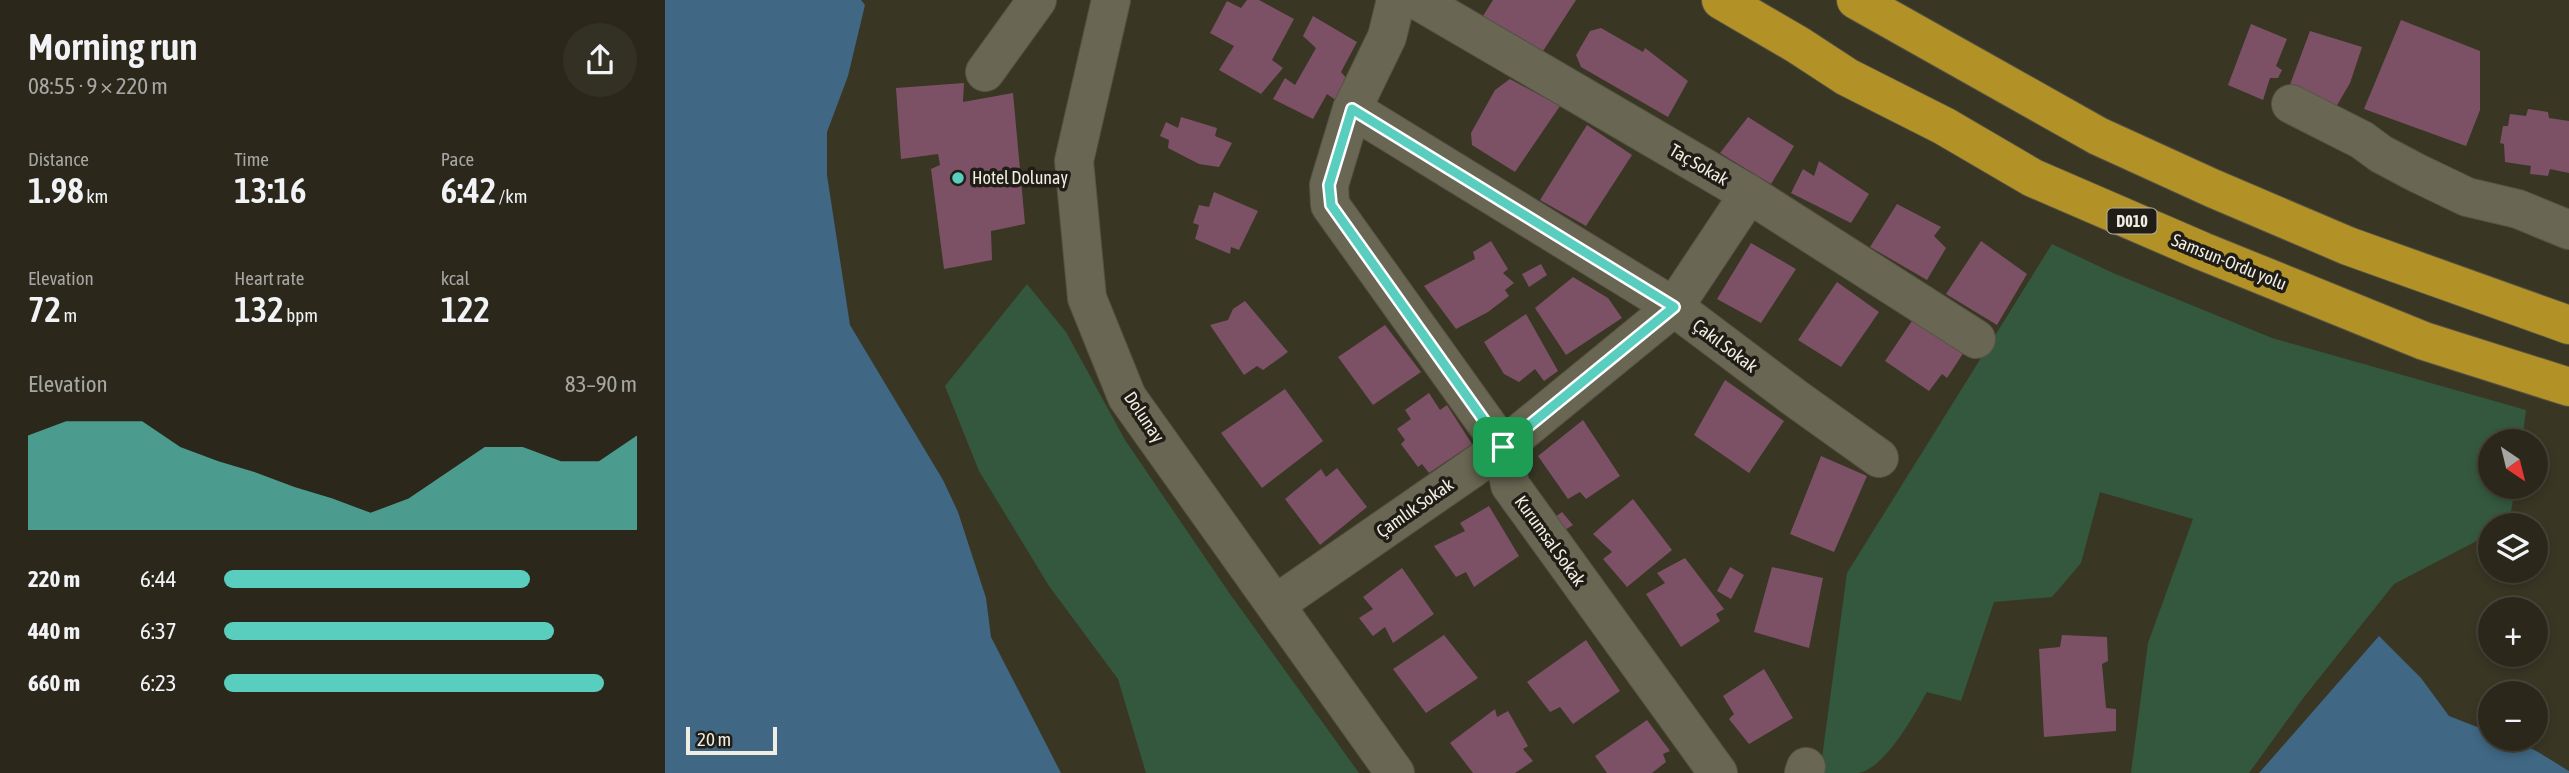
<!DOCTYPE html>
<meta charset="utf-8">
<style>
:root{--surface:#2b281b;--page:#333024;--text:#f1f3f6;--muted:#a6a6a3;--line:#47443a;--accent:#59cebf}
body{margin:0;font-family:"Asap Condensed",sans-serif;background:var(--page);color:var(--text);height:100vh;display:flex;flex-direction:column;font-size:26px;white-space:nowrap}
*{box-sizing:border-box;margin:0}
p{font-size:23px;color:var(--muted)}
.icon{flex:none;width:38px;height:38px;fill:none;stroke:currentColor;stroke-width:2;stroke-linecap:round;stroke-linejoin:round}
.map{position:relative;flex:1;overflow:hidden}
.side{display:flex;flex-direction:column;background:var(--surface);width:665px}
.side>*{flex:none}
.needle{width:46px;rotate:145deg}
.buttons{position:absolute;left:1813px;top:429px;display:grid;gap:14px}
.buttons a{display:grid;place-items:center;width:70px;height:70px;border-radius:50%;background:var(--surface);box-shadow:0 4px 10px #0003,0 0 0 2px var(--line);font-size:35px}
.scale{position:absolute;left:21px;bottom:18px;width:91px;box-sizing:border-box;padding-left:7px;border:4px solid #f0eee3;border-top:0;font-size:19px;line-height:24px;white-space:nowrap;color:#f0eee3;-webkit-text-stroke:5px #1f1d15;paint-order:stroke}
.pin{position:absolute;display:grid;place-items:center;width:60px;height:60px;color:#fff;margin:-30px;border-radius:14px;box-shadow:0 4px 10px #0006}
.round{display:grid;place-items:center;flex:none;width:74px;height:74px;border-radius:37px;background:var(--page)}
.headline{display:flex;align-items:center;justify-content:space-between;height:119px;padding:0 28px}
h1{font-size:38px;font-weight:600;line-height:52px}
.metrics{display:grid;grid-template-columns:repeat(3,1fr);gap:10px;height:119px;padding:7px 28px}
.metrics div{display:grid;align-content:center}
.metrics b{font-size:35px;font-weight:600}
.metrics small{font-size:19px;font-weight:400}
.metrics p{font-size:19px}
.chart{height:196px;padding:14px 28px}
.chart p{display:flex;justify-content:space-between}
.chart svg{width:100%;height:126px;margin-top:7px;fill:var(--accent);opacity:.7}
ul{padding:0 28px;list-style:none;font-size:23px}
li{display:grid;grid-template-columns:112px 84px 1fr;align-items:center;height:52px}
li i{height:18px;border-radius:9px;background:var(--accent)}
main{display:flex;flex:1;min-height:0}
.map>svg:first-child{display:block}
</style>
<main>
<section class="side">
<div class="headline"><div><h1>Morning run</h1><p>08:55 · 9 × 220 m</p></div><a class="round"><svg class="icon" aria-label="share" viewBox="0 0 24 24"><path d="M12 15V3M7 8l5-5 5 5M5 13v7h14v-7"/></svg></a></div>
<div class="metrics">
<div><p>Distance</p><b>1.98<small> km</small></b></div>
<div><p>Time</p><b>13:16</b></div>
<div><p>Pace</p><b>6:42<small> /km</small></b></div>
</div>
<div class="metrics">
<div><p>Elevation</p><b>72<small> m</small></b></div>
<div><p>Heart rate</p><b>132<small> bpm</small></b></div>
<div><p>kcal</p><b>122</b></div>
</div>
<div class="chart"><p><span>Elevation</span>83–90 m</p>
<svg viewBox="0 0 160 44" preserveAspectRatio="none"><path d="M0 44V11L10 6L20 6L30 6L40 15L50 20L60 24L70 29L80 33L90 38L100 33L110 24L120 15L130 15L140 20L150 20L160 11V44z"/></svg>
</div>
<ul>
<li><b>220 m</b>6:44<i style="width:74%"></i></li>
<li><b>440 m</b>6:37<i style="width:80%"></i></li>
<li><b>660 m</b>6:23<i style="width:92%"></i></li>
</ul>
</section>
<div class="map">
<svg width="1904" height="773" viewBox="0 0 1904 773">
<rect width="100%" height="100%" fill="#393624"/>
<!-- green -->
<path fill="#34583e" d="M1387,244L1448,273L1607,338L1861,410L1857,441H1825V486L1850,487L1844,524L1825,525V534L1729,584L1639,697L1584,773H1466L1483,643L1528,519L1435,492L1416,563L1387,597L1329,602L1296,701L1262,692C1249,715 1220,769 1193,773C1181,773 1167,773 1155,773L1182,573Z
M362,284L401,332L460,440L565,594L694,773H481L453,679L384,586L314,471L280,386Z"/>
<!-- water -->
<path fill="#406783" d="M0,0H196L200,5L183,76L162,132V175L185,325L278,480L293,512L321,598L326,637L396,773H0Z
M1714,636L1756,678L1784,716L1825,732V738C1857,738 1877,755 1904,771V773H1594Z"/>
<!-- building -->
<path fill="#7c5166" d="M582,0H594L629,19L607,60L618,68L596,94L554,70L569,46L545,33L562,1L576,8Z
M828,0H911L878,51L818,16Z
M648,16L692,42L676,72L683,80L672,101L662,94L648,119L608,99L620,78L630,85L651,48L638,36Z
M1736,20L1815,51V110L1801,146L1699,109Z
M1586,24L1622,39L1611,66L1617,70L1613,78H1605L1598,100L1563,85Z
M936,28L978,52L980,48L1023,81L1003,117L916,67L911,55L925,31Z
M1645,31L1697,47L1685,83L1671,107L1623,90Z
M845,79L895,106L850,172L807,145L806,133L830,90Z
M299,83L298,102L348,93L360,224L326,231L327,260L279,269L266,169L275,165L273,154L236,159L231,88Z
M1863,109L1883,112L1884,118L1904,121V173L1885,169L1883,176L1865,174L1866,166L1840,162L1839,144L1835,143L1838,126H1843L1845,114L1861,116Z
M516,117L552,128L550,136L567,143L554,167L534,164L503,148L504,140L495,136L501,122L513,128Z
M1083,117L1129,146L1106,184L1055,153Z
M922,125L967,155L921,226L875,200Z
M1154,161L1204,194L1186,223L1126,193L1138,169L1149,176Z
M549,192L593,211L574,250L566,247L565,254L530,239L534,225L528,223L534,205L544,207Z
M1232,204L1276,227L1269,236L1281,248L1262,280L1205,247Z
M826,241L843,269L838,273L849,283L840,290L844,296L823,312L791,329L759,286L810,259L808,252Z
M1316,241L1362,274L1332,325L1281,294Z
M1086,243L1131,269L1096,323L1052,299Z
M876,264L882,275L864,287L857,274Z
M908,277L943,298L957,318L901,355L870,308Z
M1172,282L1214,312L1176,367L1133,340Z
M580,301L623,352L598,370L592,366L579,375L545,325L563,320L568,309Z
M861,314L893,371L879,381L870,369L854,382L839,374L819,342Z
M1251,315L1299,352L1282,378L1277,374L1264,391L1220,361Z
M720,325L756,372L708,405L673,357Z
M1060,380L1119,421L1084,473L1029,435Z
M620,389L658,441L597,488L556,433Z
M764,393L775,410L782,405L807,444L764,473L757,464L753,467L736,444L740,440L732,429L746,419L740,410Z
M918,420L955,476L921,499L915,492L903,499L873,456Z
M1156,456L1202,476L1169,552L1125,534Z
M672,468L702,507L655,545L620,499L656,469L661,477Z
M968,499L1007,550L962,587L938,559L947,552L928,534Z
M824,506L854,556L809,587L801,572L791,577L769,546L800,531L795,523Z
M897,512L908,525L890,536L881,524Z
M1020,558L1059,609L1051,614L1055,621L1016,647L981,594L1000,583L992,573Z
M1065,567L1079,575L1066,599L1052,591Z
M1107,567L1158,578L1144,648L1089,632Z
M737,568L769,614L728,643L720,627L708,636L694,618L708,609L698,597Z
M779,635L813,678L761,713L728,669Z
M1397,635L1442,637L1443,661L1437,664L1441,708L1451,709V731L1379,737L1374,649L1395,647Z
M921,640L955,691L908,724L895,707L885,712L862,682Z
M1099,669L1128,718L1084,744L1064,719L1069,714L1058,696Z
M830,709L832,717L843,711L863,746L858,749L868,761L850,773H808L785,743Z
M982,720L1005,751L998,754L1001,762L987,773H942L930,756Z"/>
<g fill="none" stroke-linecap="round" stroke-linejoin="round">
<defs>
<path id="minor" d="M446,0L409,161L422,298L462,397L730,773
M731,0L722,37L687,109L664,185L665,205L838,447L845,485L1053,773
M752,0L1084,194L1311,339
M320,72L372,0
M1626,104L1697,140L1716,154L1752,173L1802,197L1853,209L1904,230
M687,109L1009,307L1130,398L1214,458
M611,604L838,447L1009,307L1084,194
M1139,773L1141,767"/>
<path id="highway" d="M1056,0L1133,45L1182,77L1279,126L1368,178L1537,251L1759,341L1904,387
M1191,0L1433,136L1547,188L1683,246L1904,325"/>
</defs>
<!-- minor casing -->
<use href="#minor" stroke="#565344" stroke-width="40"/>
<!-- highway casing -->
<use href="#highway" stroke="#565344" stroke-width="40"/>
<!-- minor -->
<use href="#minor" stroke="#696653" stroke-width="38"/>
<!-- highway -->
<use href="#highway" stroke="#b29127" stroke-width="38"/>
</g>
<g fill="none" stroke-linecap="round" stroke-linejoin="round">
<defs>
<path id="route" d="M687,109L1009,307L838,447L666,205L664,185Z"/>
</defs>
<!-- route casing -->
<use href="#route" stroke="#fff" stroke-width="14"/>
<!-- route -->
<use href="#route" stroke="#59cebf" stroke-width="9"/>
</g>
<!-- markers -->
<circle fill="#59cebf" stroke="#1f1d15" stroke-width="2.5" cx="293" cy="178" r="7"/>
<g text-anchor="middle" stroke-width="7" stroke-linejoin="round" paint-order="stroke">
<!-- shield labels -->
<rect fill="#1f1d15" stroke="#b1afa5" stroke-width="2" x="1442.5" y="208.5" width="49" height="25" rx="5"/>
<g font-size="16" font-weight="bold" fill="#f0eee3">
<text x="1467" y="227">D010</text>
</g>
<!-- street labels -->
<g font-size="18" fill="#f0eee3" stroke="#1f1d15">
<text transform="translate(1034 165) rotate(30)" y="6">Taç Sokak</text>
<text transform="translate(1564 262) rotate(22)" y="6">Samsun-Ordu yolu</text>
<text transform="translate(1060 346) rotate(37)" y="6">Çakıl Sokak</text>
<text transform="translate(479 417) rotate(56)" y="6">Dolunay</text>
<text transform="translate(750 508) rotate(-35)" y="6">Çamlık Sokak</text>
<text transform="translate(885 541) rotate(54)" y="6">Kurumsal Sokak</text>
</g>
<!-- poi labels -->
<g font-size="18" fill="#f0eee3" stroke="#1f1d15" text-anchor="start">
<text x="307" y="184">Hotel Dolunay</text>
</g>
</g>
</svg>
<div class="buttons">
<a><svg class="needle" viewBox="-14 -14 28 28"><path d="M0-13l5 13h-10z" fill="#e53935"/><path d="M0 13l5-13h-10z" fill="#a6a6a3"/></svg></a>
<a><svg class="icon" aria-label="layers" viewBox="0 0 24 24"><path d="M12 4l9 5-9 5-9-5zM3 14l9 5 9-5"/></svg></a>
<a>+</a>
<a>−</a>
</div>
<div class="scale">20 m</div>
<div class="pin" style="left:838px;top:447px;background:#1e9e55"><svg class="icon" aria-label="arrive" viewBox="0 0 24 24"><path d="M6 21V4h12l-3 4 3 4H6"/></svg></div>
</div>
</main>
